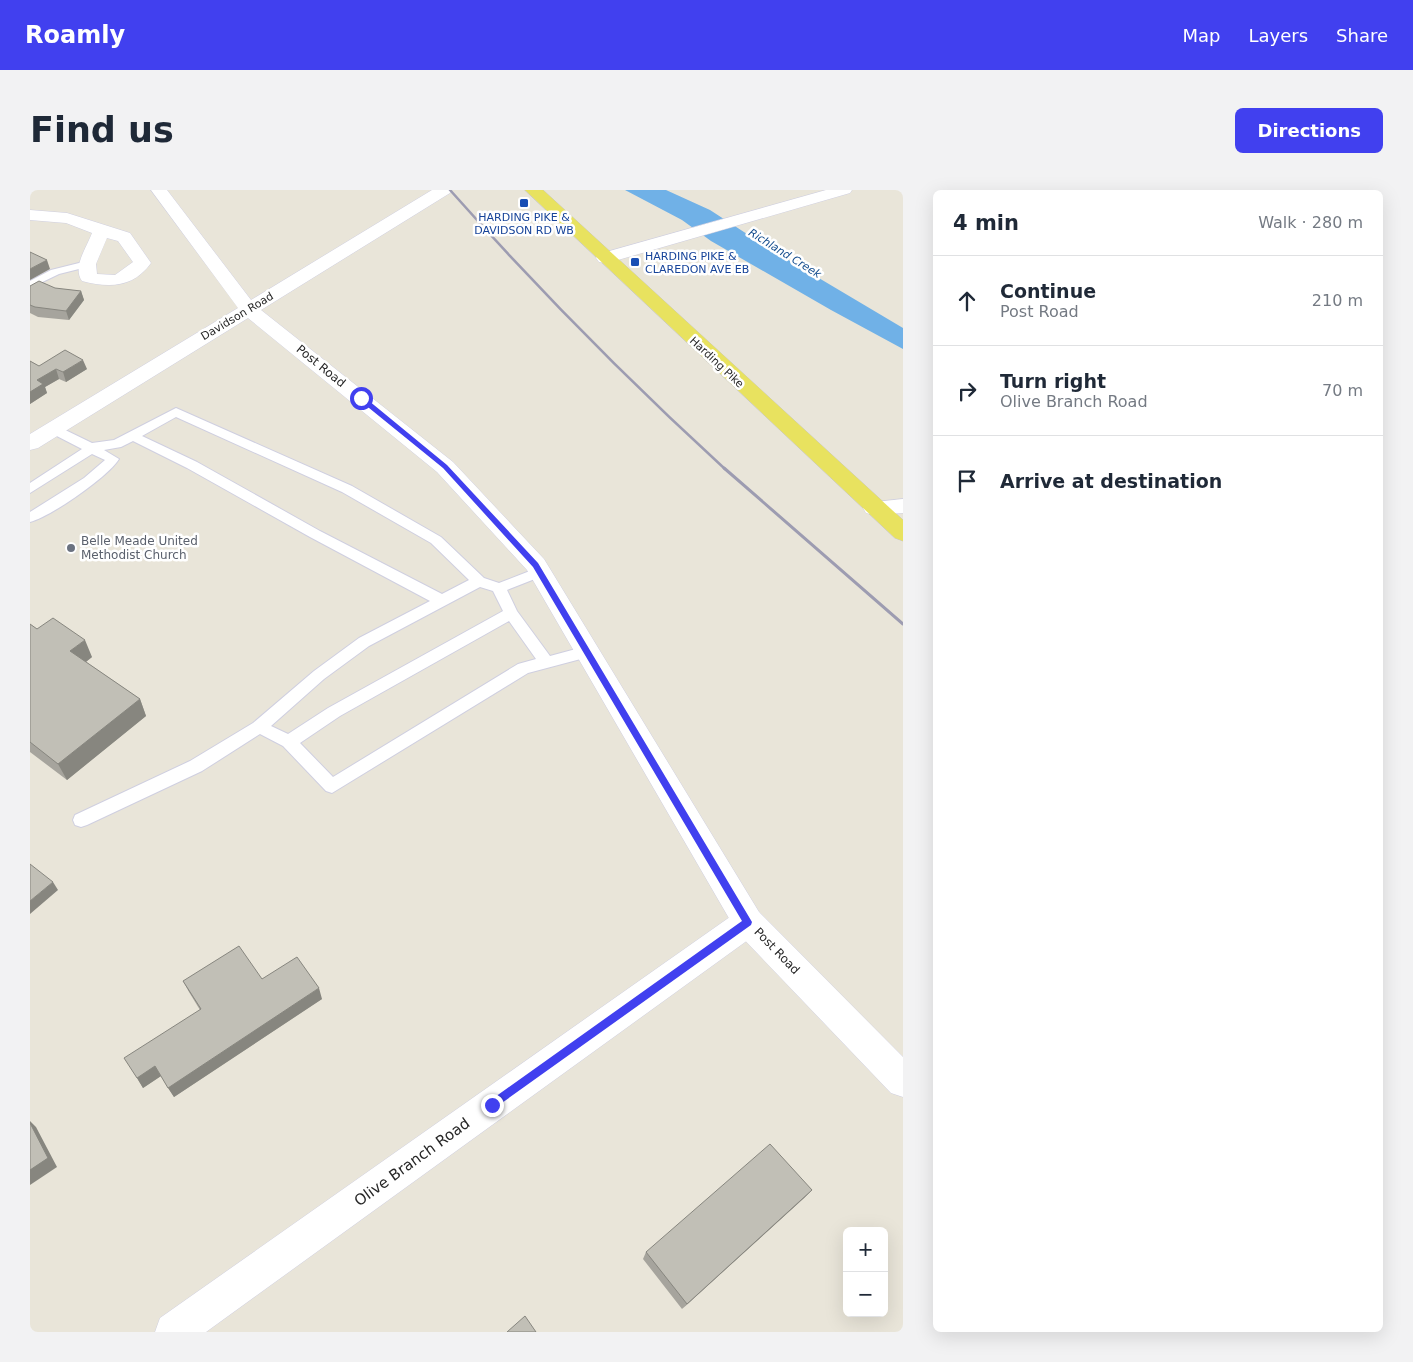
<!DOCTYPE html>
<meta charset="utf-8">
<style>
body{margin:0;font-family:"DejaVu Sans",sans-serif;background:#f2f2f3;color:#1f2937}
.controls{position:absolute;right:15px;bottom:15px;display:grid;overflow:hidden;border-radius:8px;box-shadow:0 5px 20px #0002}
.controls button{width:45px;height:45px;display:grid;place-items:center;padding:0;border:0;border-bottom:1px solid #e0e1e3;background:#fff;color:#1f2937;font:25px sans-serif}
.stop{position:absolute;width:15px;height:15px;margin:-11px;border:4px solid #4140ef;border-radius:50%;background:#fff}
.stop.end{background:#4140ef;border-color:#fff;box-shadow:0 1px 5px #0008}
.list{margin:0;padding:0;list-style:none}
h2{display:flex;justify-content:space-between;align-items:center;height:65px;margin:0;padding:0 20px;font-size:21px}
h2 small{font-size:16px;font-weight:400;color:#747a83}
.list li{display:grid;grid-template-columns:32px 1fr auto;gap:15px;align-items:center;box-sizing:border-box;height:90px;padding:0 20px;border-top:1px solid #e0e1e3}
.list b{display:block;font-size:19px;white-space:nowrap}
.list p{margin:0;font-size:16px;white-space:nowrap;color:#747a83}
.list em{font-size:16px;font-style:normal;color:#747a83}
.icon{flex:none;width:28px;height:28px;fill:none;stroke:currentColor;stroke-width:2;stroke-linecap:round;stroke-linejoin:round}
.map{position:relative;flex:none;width:873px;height:1142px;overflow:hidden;border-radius:8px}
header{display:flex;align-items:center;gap:30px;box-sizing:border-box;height:70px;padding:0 25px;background:#4140ef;color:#fff}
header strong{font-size:24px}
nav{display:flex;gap:28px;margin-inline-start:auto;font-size:18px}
.intro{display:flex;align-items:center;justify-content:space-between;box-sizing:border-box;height:120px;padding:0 30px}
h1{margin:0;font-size:35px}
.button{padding:12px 22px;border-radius:8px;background:#4140ef;color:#fff;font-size:18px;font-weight:700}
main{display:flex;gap:30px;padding:0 30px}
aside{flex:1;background:#fff;border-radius:8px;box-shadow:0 5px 20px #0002}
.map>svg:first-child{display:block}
</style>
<header>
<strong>Roamly</strong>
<nav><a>Map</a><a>Layers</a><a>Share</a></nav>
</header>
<div class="intro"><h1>Find us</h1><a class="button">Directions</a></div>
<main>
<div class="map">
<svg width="873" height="1142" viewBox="0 0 873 1142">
<rect width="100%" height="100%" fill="#e9e5d9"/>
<path fill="#70b1e7" d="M595 0H636L680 20 745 62 873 138V159L801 120 681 51 652 30Z"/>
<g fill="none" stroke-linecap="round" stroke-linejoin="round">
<defs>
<path id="service" d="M57 71 62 74 61 76 29 84 0 98V91L21 80Z
M146 218 322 296 411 347 454 388 469 393 505 379H515L517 382 515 385 477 400 487 421 520 466 557 456 562 458 565 462 562 466 498 483 302 603 296 601 253 556 230 544 172 581 57 635 51 637 45 635 43 630 45 625 160 571 223 533 284 481 329 448 400 411 280 347 157 278 103 251 91 257 74 260 89 269C78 287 20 327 0 332V322L54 288 75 270 62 264 0 303V293L52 259 19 242 17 239 19 236H27L62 253 84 250ZM146 227 312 302 401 353 439 390 412 404 290 341 167 272 112 246ZM450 397 463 401 473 421 298 518 258 544 241 536 294 489 339 456ZM479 431 506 469 488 474 303 587 270 553 310 526Z"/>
<path id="minor" d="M796 0H822L820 3 581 72 575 73 569 72 566 68 569 64Z
M0 20 37 23 100 43 121 73C103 98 79 98 52 91 42 77 57 57 62 43L36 33 0 30ZM77 48 88 51 103 72 85 85 67 84 66 74Z
M718 718 729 722 733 732 729 742 176 1142H125L130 1128 707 722Z"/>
<path id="tertiary" d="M121 0H137L221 110 402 0H422L420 3 231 120 423 272 514 369 729 722 873 867V907L861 903 707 742 497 380 407 282 218 128 8 258 0 260V244L208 118Z
M873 309V323L844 325 836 323 833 318 836 313Z"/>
<path id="primary" d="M495 0H513L873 330V351L865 348Z"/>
</defs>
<use href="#service" stroke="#cfcfe0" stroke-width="2"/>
<use href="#minor" stroke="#cfcfe0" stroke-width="1"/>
<use href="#tertiary" stroke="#cfcfe0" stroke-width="1"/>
<use href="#primary" stroke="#c7c7c7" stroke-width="1"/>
<use href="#service" fill="#fff" fill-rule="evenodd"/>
<use href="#minor" fill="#fff" fill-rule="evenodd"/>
<use href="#tertiary" fill="#fff" fill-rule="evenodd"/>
<use href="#primary" fill="#e8e25f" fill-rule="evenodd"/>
<path stroke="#9d9cb1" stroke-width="2.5" d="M420 0C507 98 599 191 695 279"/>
<path stroke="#9d9cb1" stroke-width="3" d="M694 278 873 434"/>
</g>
<path fill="#a6a49d" d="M0 96 51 101 54 110 39 130 8 127 0 123Z
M0 171 9 176 57 179 36 192 29 189 15 197 17 203 0 214Z
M0 434 7 439 62 467 56 472 110 509 116 526 37 590 0 562Z
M232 789 292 809 144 907 131 886 113 898 107 888 170 820 159 802 153 791Z
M782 1000 774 1008 652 1119 613 1069 616 1062Z"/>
<path fill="#87867f" d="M17 70 20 79 0 90V79Z
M51 101 54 110 39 130 36 121Z
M53 170 57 179 36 192 33 182Z
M26 179 29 189 15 197 17 203 0 214V202L7 190Z
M55 450 62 467 48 478 40 461Z
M110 509 116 526 37 590 28 574Z
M23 692 28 700 0 724V711Z
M289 798 292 809 144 907 138 898Z
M125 876 131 886 113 898 107 888Z
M0 931 6 937 27 977 0 995Z
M782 1000 774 1008 652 1119 657 1114Z"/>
<path fill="#c1bfb6" stroke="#87867f" d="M0 62 17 70 0 79Z
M9 91 25 98 51 101 36 121 5 117 0 115V96Z
M35 160 53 170 33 182 26 179 7 190 13 194 0 202V171L9 176Z
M23 428 55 450 40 461 110 509 28 574 0 552V434L7 439Z
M0 674 23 692 0 711Z
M209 756 232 789 267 767 289 798 138 898 125 876 107 888 94 868 171 819 153 791Z
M0 933 18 968 0 980Z
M740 954 782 1000 657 1114 616 1062Z
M495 1126 506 1142H477Z"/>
<path fill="#4140ef" d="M328 206H333L417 275 508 373 722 732 721 735 462 920 456 915 458 912 712 731 503 377 413 278 328 209Z"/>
<g fill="#1a4fb4" stroke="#fff" stroke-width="2">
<rect x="489" y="8" width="10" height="10" rx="2.5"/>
<rect x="600" y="67" width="10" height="10" rx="2.5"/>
</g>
<circle fill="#6b7280" stroke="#fff" stroke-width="2" cx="41" cy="358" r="5"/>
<g text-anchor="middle" stroke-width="5" stroke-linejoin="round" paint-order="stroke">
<g font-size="11" fill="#164399" stroke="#fff">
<text x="494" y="31">HARDING PIKE &amp;<tspan x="494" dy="13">DAVIDSON RD WB</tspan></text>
<text x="615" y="70" text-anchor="start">HARDING PIKE &amp;<tspan x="615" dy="13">CLAREDON AVE EB</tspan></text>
</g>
<g font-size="11" font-style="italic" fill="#144d8e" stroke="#fff">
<text transform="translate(755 63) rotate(32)" y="4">Richland Creek</text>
</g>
<g font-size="11" fill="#272727" stroke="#fff">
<text transform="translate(207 126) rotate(-31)" y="4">Davidson Road</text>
<text transform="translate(687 172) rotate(43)" y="4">Harding Pike</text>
</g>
<g font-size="12" fill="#272727" stroke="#fff">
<text transform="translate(291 176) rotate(39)" y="4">Post Road</text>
<text transform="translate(747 761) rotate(46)" y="4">Post Road</text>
</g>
<g font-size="12" fill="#5b616d" stroke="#fff" text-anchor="start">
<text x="51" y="355">Belle Meade United<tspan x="51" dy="14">Methodist Church</tspan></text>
</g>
<g font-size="15" fill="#272727" stroke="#fff">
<text transform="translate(382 972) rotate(-36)" y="5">Olive Branch Road</text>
</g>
</g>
</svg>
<div class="controls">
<button>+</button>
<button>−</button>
</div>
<div class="stop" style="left:331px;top:208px"></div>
<div class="stop end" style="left:462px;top:915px"></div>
</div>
<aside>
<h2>4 min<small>Walk · 280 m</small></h2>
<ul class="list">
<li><svg class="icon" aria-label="ahead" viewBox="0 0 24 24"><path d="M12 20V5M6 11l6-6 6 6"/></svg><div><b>Continue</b><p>Post Road</p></div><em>210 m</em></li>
<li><svg class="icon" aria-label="right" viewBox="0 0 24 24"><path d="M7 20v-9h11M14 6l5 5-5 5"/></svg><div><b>Turn right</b><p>Olive Branch Road</p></div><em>70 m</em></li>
<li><svg class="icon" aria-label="arrive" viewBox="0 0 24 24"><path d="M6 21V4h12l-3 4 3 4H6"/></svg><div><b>Arrive at destination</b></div></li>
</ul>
</aside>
</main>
